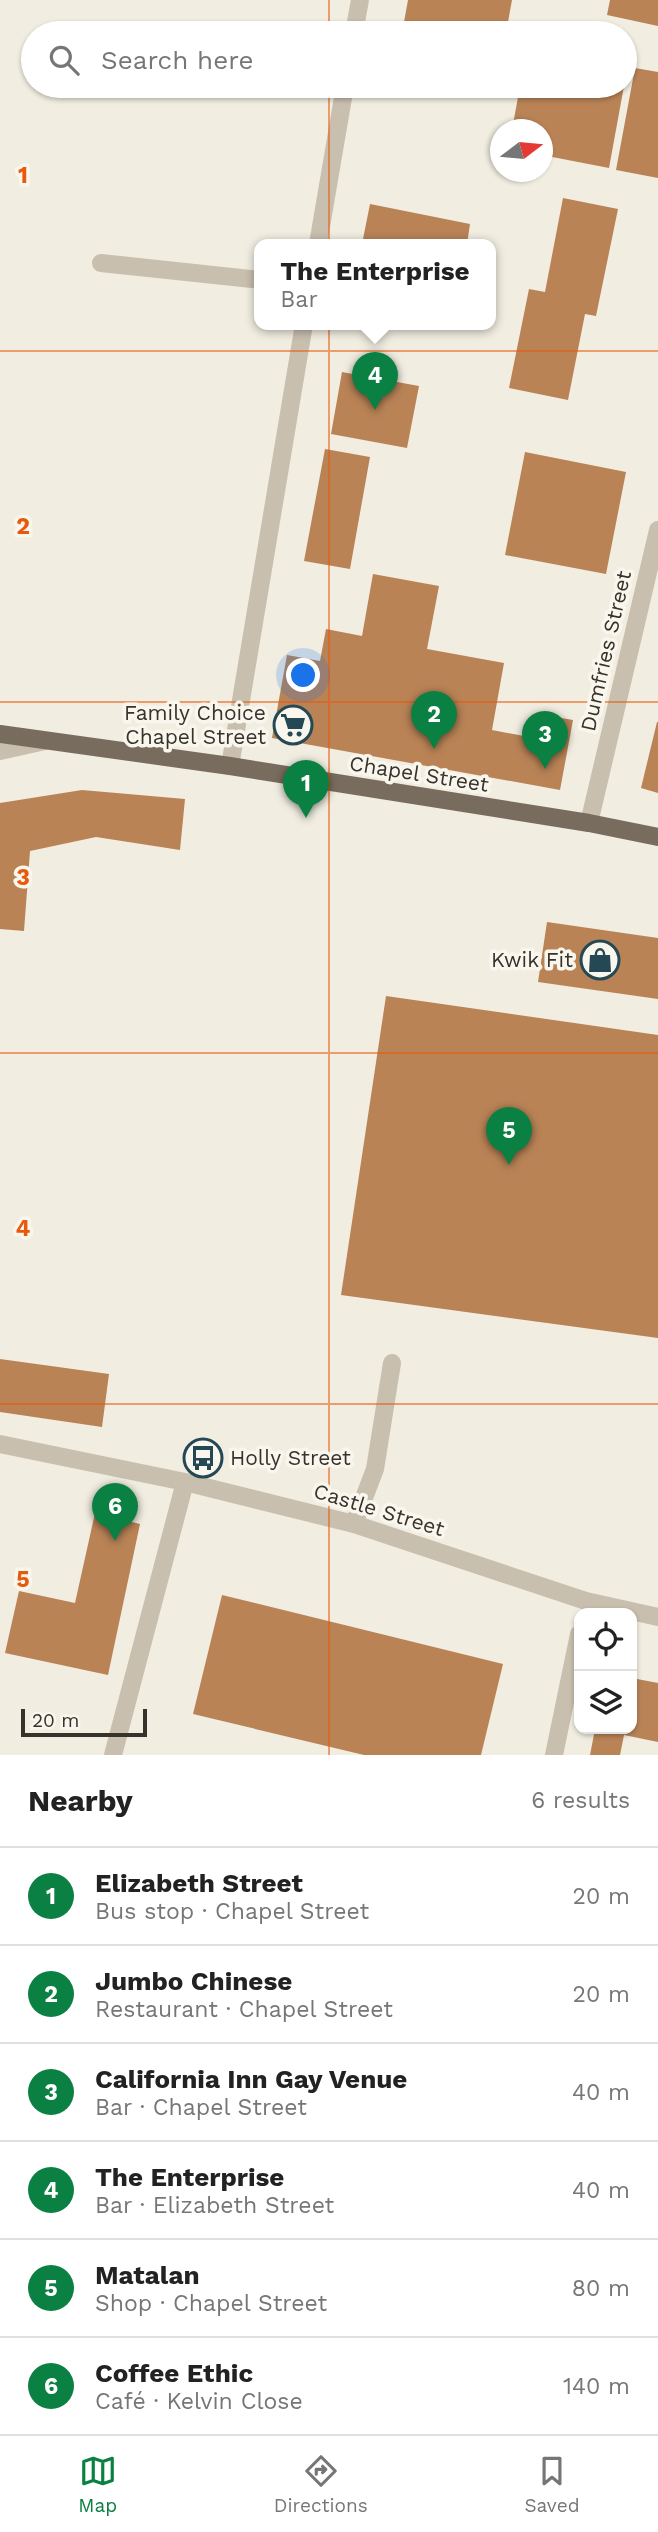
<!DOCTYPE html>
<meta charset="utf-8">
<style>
body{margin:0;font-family:"Work Sans",sans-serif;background:#f6f6f6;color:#222}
.controls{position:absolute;right:21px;bottom:21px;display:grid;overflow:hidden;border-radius:14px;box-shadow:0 2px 5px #0004}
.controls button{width:63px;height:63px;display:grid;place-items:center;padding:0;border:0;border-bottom:2px solid #e0e0e0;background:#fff;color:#222;font:35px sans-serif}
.compass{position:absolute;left:490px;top:119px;width:63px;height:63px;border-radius:50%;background:#fff;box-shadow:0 2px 5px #0004;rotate:74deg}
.scale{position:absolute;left:21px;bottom:18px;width:126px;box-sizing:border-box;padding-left:7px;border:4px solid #37322b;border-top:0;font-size:19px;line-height:24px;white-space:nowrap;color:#37322b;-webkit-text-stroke:5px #f9f6ed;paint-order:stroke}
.you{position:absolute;left:304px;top:676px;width:24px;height:24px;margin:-18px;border:5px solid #fff;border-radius:50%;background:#1a73e8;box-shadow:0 0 0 10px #1a73e833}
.badge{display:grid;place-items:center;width:46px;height:46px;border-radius:50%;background:#0b8043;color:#fff;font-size:23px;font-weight:700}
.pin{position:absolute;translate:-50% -58px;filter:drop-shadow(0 2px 4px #0008)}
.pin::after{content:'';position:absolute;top:37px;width:24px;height:21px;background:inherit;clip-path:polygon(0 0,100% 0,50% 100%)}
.popup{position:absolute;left:254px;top:239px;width:242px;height:91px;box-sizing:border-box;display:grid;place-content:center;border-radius:14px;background:#fff;filter:drop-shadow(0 2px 5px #0005);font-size:23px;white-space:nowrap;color:#767676}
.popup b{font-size:26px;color:#222}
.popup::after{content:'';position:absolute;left:50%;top:100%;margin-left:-14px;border:14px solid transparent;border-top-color:#fff}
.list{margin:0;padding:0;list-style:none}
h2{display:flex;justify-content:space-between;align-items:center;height:91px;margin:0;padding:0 28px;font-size:30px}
h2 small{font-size:23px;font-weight:400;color:#767676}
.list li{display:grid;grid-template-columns:46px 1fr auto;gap:21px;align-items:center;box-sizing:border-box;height:98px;padding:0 28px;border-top:2px solid #e0e0e0}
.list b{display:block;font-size:26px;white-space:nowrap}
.list p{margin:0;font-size:23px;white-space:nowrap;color:#767676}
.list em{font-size:23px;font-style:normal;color:#767676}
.icon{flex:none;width:38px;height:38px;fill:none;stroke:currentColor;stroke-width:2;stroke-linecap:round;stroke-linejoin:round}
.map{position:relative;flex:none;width:658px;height:1755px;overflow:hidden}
.search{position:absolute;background:#fff;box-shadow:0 2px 5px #0004;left:21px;right:21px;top:21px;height:77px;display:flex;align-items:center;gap:18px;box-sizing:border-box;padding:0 24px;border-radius:38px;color:#767676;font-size:26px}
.sheet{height:679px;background:#fff}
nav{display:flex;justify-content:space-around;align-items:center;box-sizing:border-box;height:98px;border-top:2px solid #e0e0e0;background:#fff;font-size:19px;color:#767676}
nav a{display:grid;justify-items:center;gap:4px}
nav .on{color:#0b8043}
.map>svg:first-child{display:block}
</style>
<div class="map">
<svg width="658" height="1755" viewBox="0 0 658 1755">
<rect width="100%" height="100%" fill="#f1ede1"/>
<path fill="#b98356" d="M408 0H512L506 33H402Z
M610 0H658V26L607 15Z
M635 68 658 72V178L616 170Z
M520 86H624L609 168 542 155V130H512Z
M563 198 618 209 596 316 585 314 568 400 509 388 529 289 545 292Z
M370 204 470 224 467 244H362Z
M342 372 419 386 407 448 331 434Z
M325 449 370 457 350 569 304 561Z
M525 452 626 472 606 574 505 555Z
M373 574 439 586 427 649 504 663 492 730 540 739 544 715 573 720 560 790 272 738 287 655 320 661 326 629 362 636Z
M657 722H658V793L641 788Z
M82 790 185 799 180 850 96 837 30 851 24 931 0 929V803Z
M547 922 658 938V999L538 982Z
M386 996 658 1035V1338L341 1295Z
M0 1359 109 1374 102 1427 0 1412Z
M95 1513 140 1524 108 1675 5 1653 19 1591 75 1603Z
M222 1595 503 1664 481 1755H364L193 1714Z
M632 1678 658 1683V1742L624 1735 620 1755H590L595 1729H632Z"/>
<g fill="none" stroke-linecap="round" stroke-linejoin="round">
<path stroke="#c8bfae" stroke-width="18" d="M354 33 360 0
M318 244 345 86
M101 263 260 280
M0 751 45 741
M230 766 304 324
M589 823 658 530
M0 1444 185 1482 354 1524 586 1601 658 1617
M354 1524 375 1469 392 1363
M113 1755 185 1482
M554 1755 579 1634"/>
<path stroke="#786c5e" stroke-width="18" d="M0 734 230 766 589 823 658 837"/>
</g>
<path fill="none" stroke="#e8590c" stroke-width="2" stroke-opacity="0.55" d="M329 0V33M329 86V1755M0 351H658M0 702H658M0 1053H658M0 1404H658"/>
<defs>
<symbol id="supermarket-ring" viewBox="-11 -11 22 22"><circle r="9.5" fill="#f9f6ed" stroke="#254855" stroke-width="1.5"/><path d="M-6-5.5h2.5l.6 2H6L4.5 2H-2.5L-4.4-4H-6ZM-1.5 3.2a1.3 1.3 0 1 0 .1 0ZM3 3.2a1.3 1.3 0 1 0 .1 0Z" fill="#254855"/></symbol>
<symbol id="shop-ring" viewBox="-11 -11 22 22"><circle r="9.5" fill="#f9f6ed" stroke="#254855" stroke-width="1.5"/><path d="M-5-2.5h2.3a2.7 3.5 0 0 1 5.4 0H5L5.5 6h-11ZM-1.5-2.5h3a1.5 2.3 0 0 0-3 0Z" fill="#254855"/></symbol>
<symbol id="bus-ring" viewBox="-11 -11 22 22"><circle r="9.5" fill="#f9f6ed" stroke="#254855" stroke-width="1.5"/><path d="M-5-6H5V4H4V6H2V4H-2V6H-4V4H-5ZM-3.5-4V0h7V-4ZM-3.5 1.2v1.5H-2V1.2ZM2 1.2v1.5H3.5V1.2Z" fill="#254855"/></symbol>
</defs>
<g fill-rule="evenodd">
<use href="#supermarket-ring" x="271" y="703" width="44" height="44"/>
<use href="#shop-ring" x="578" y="938" width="44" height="44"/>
<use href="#bus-ring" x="181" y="1436" width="44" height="44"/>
</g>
<g text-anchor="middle" stroke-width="7" stroke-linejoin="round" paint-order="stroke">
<g font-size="21" fill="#37322b" stroke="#f9f6ed">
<text transform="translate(606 651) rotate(-77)" y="7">Dumfries Street</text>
<text transform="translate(419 774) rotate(9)" y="7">Chapel Street</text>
<text transform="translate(379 1510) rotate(17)" y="7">Castle Street</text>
</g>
<g font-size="21" fill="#37322b" stroke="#f9f6ed" text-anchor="end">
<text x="266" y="720">Family Choice<tspan x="266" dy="24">Chapel Street</tspan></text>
<text x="573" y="967">Kwik Fit</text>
<text x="230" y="1465" text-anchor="start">Holly Street</text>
</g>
</g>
<g font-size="23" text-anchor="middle" font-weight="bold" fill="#e8590c" stroke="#f9f6ed" stroke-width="7" stroke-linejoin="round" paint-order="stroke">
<text x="23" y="183">1</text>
<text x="23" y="534">2</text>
<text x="23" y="885">3</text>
<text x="23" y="1236">4</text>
<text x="23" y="1587">5</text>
</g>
</svg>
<div class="controls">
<button><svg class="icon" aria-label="locate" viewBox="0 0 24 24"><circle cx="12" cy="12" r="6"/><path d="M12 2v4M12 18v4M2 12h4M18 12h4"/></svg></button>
<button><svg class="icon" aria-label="layers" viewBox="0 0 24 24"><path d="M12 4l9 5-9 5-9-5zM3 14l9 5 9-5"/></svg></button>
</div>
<svg class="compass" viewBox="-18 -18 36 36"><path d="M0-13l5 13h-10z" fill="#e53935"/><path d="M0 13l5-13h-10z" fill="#767676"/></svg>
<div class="scale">20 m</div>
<div class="you"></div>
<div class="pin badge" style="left:306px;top:818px">1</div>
<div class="pin badge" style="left:434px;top:749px">2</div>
<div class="pin badge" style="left:545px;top:769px">3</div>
<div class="pin badge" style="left:375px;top:410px">4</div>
<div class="popup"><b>The Enterprise</b>Bar</div>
<div class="pin badge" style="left:509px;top:1165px">5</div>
<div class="pin badge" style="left:115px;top:1541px">6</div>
<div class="search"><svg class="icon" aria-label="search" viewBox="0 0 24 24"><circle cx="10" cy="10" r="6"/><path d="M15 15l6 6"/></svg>Search here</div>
</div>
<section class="sheet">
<h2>Nearby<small>6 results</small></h2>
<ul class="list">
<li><span class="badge">1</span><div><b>Elizabeth Street</b><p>Bus stop · Chapel Street</p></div><em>20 m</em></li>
<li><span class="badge">2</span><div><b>Jumbo Chinese</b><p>Restaurant · Chapel Street</p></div><em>20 m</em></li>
<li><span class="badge">3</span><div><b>California Inn Gay Venue</b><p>Bar · Chapel Street</p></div><em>40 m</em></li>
<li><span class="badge">4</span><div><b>The Enterprise</b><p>Bar · Elizabeth Street</p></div><em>40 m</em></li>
<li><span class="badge">5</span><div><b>Matalan</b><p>Shop · Chapel Street</p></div><em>80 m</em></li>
<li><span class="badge">6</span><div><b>Coffee Ethic</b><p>Café · Kelvin Close</p></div><em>140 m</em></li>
</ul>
</section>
<nav>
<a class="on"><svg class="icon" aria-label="map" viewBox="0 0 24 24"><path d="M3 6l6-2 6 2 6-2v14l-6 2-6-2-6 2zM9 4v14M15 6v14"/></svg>Map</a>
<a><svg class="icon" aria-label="directions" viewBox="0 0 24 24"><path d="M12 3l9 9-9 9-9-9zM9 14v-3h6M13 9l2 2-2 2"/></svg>Directions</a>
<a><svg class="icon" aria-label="saved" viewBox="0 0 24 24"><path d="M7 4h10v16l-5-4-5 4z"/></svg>Saved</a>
</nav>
